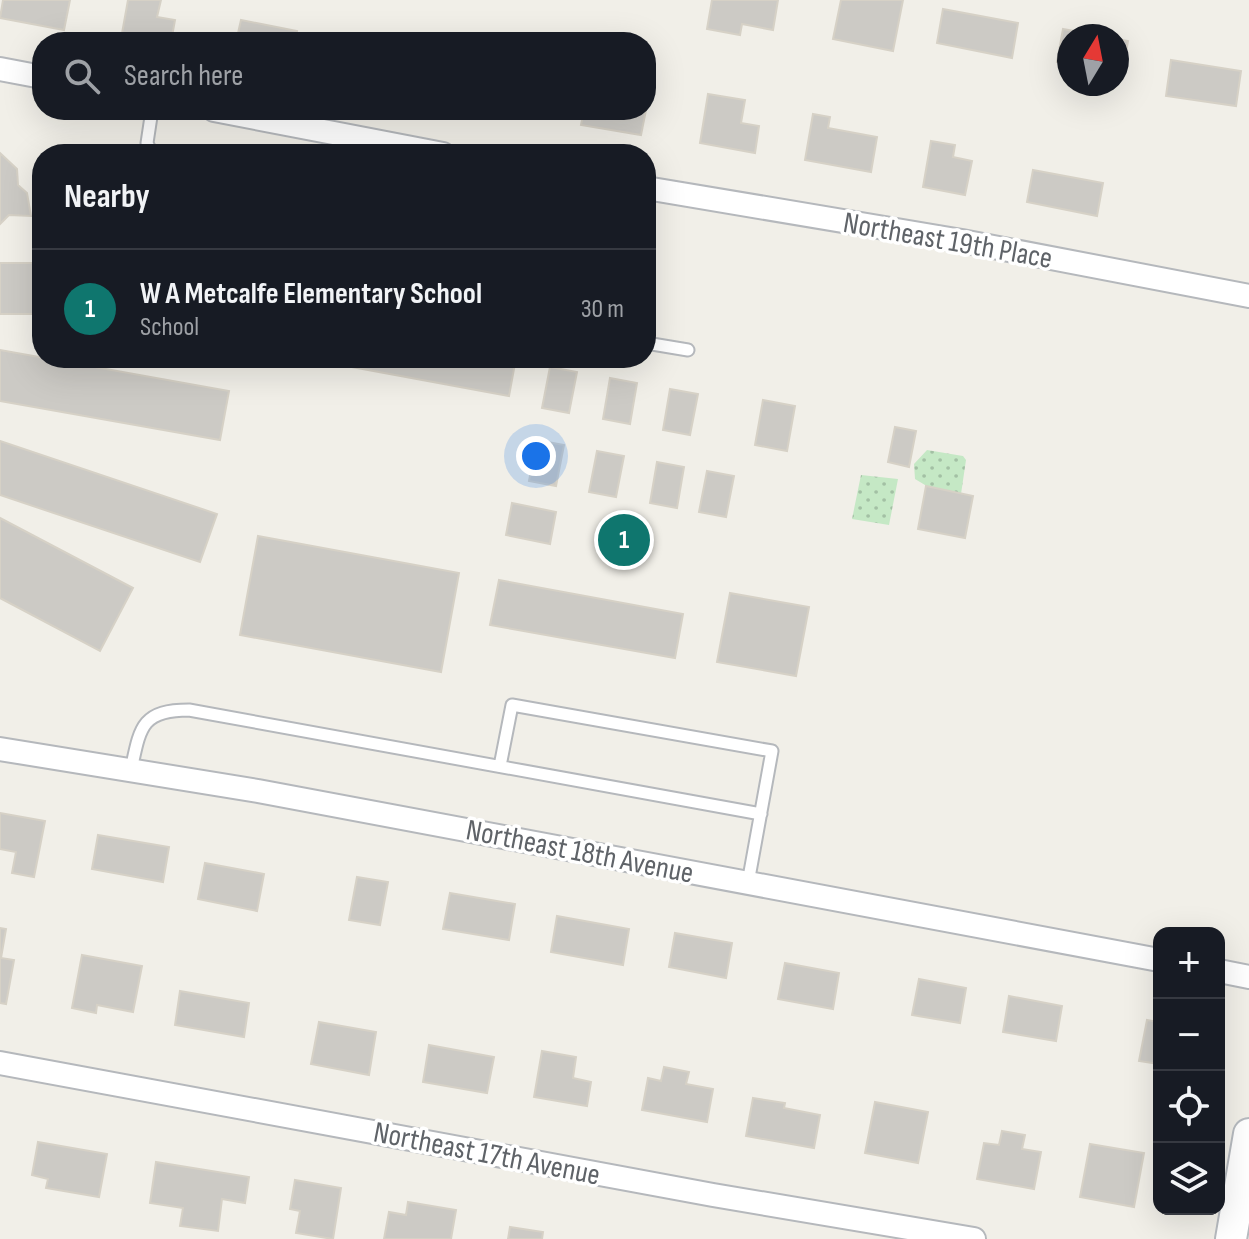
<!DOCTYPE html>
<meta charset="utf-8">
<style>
body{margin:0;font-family:"Sofia Sans Condensed",sans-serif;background:#242831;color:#f1f3f6}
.controls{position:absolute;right:24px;bottom:24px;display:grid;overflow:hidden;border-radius:16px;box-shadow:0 8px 32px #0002}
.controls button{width:72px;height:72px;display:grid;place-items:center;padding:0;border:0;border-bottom:2px solid #363941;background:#171b24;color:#f1f3f6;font:40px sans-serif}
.compass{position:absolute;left:1057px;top:24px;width:72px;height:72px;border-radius:50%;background:#171b24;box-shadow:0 8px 32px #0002;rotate:10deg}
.you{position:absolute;left:536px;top:456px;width:28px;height:28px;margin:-20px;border:6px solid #fff;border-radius:50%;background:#1a73e8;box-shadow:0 0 0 12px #1a73e833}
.badge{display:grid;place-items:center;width:52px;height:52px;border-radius:50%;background:#0f766e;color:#fff;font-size:26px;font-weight:700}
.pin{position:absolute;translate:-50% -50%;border:4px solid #fff;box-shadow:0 2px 8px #0006}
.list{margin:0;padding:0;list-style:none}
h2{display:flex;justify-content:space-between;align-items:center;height:104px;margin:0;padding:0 32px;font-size:34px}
h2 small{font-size:26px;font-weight:400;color:#9ea1a6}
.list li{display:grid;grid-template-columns:52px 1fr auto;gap:24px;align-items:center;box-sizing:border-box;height:120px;padding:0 32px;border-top:2px solid #363941}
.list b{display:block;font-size:30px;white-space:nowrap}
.list p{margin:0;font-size:26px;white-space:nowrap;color:#9ea1a6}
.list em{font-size:26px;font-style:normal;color:#9ea1a6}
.icon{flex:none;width:44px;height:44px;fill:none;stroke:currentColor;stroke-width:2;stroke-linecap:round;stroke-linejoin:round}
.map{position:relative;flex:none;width:1249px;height:1239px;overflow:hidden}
.search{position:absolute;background:#171b24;box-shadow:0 8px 32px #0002;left:32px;top:32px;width:624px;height:88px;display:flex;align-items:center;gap:20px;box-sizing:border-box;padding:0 28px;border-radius:32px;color:#9ea1a6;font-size:30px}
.panel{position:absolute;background:#171b24;box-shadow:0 8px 32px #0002;left:32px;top:144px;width:624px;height:224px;border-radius:32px}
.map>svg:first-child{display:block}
</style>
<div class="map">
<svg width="1249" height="1239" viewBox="0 0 1249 1239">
<defs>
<pattern id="park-dots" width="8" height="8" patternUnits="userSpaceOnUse" patternTransform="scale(2)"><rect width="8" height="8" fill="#c5e8c5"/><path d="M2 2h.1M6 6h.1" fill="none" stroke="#a3c0a4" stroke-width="1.8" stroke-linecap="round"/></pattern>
</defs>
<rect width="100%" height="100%" fill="#f1efe8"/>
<path fill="url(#park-dots)" d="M927 450 963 456 966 460 961 494 930 488 915 479 914 464Z
M861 475 898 479 889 525 852 519Z"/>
<path fill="#cccac5" stroke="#d6d1c6" stroke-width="2" d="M3 0H70L64 30 0 18Z
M128 0H161L157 17 175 20 171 42H138L121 39Z
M712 0H778L773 30 742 24 740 35 707 29Z
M841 0H903L893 51 833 39Z
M943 9 1018 23 1012 58 937 43Z
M241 20 297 31 295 42H236Z
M1063 29 1102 36H1069V64L1057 62Z
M1117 39 1128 41 1121 80 1117 79Z
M1171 60 1241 71 1236 106 1166 96Z
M708 94 745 100 741 123 759 126 755 153 700 143Z
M584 110H646L641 135 581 125Z
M813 114 830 117 828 128 877 137 871 172 805 160Z
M931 141 955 145 953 157 972 161 965 195 923 187Z
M0 153 17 169 18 185 27 193 31 216 9 215 0 224Z
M1033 170 1103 183 1097 216 1027 202Z
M0 263H42V314H0Z
M0 350 229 391 220 440 0 401Z
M303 358H516L509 396Z
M550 367 577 372 569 413 542 408Z
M610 378 637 383 630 424 603 419Z
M670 389 698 394 690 435 663 430Z
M763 400 795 406 787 451 755 445Z
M895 427 916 431 909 467 888 462Z
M537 440 564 445 556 486 529 481Z
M0 441 217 514 200 562 0 495Z
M597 451 624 456 616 497 589 492Z
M657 462 684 467 677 508 650 503Z
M707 471 734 476 726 517 699 512Z
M926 486 973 496 965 538 918 529Z
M512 503 556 512 550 544 506 535Z
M0 518 133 588 100 651 0 598Z
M258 536 459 573 441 672 240 635Z
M499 580 683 614 675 658 490 625Z
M730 593 809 607 796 676 717 662Z
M0 813 45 821 34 877 12 873 16 852 0 849Z
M98 835 169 847 163 882 92 869Z
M205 863 264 874 257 911 198 899Z
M357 877 388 882 380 925 349 920Z
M450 893 515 904 509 940 443 929Z
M557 916 629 929 623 965 551 952Z
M0 928 6 929 1 958 14 960 6 1004 0 1003Z
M675 933 732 943 726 978 669 967Z
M82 955 142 966 133 1012 97 1005 96 1013 72 1008Z
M785 963 839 973 833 1009 778 999Z
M919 979 966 988 960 1023 912 1015Z
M180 991 249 1003 244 1037 175 1025Z
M1009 996 1062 1006 1056 1041 1003 1032Z
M1147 1020 1159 1022V1064L1139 1061Z
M319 1022 376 1032 369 1075 311 1064Z
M429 1045 494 1057 487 1093 423 1082Z
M542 1051 576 1057 573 1078 591 1082 587 1106 534 1097Z
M664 1067 689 1072 686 1084 713 1089 707 1122 642 1110 648 1078 661 1081Z
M753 1098 785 1103 784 1108 820 1115 814 1148 746 1136Z
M875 1102 928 1112 918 1163 865 1153Z
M1002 1131 1025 1135 1022 1149 1041 1152 1034 1189 977 1179 984 1143 999 1145Z
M38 1142 107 1154 99 1197 46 1188 48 1179 32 1175Z
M1090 1144 1144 1153 1134 1207 1080 1197Z
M156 1162 249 1177 245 1203 222 1199 218 1231 180 1226 183 1208 150 1203Z
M295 1180 341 1188 333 1239 296 1233 300 1211 290 1209Z
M408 1202 456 1210 451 1239H384L389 1212 406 1215Z
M510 1227 543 1232 542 1239H508Z"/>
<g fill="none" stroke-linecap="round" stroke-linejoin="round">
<defs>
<path id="lane" d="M152 154 147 143 152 110
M646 343 688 350
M500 766 512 705 772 751 748 883
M131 770C140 728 141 710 189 710L761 814"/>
<path id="street" d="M0 69 42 77
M214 110 443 154
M646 188 962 241 1249 296
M0 749 258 791 1159 960
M1219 971 1249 977
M0 1063 713 1195 974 1239"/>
<path id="secondary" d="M1231 1239 1249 1134"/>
</defs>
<use href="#lane" stroke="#b5b8bc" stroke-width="15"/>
<use href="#street" stroke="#b5b8bc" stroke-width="26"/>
<use href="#secondary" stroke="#b6babf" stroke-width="34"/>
<use href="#lane" stroke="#fff" stroke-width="11"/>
<use href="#street" stroke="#fff" stroke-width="22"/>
<use href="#secondary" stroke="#fff" stroke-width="30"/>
</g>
<g text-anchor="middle" stroke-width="7" stroke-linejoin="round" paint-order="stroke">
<g font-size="30" fill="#5f6368" stroke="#fff">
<text transform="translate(948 240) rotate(10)" y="10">Northeast 19th Place</text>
<text transform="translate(580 851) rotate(11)" y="10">Northeast 18th Avenue</text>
<text transform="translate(487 1153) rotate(11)" y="10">Northeast 17th Avenue</text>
</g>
</g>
</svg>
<div class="controls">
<button>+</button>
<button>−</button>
<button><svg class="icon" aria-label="locate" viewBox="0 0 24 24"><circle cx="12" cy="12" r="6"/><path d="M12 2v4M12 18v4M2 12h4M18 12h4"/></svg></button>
<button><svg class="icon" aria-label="layers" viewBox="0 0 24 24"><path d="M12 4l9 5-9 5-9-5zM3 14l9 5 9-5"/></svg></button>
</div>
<svg class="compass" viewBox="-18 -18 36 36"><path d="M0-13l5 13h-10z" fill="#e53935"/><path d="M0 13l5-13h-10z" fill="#9ea1a6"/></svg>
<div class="you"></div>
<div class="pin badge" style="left:624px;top:540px">1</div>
<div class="search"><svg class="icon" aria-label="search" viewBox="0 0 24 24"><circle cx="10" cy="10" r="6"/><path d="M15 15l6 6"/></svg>Search here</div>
<section class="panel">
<h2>Nearby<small></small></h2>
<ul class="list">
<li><span class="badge">1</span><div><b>W A Metcalfe Elementary School</b><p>School</p></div><em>30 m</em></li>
</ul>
</section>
</div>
